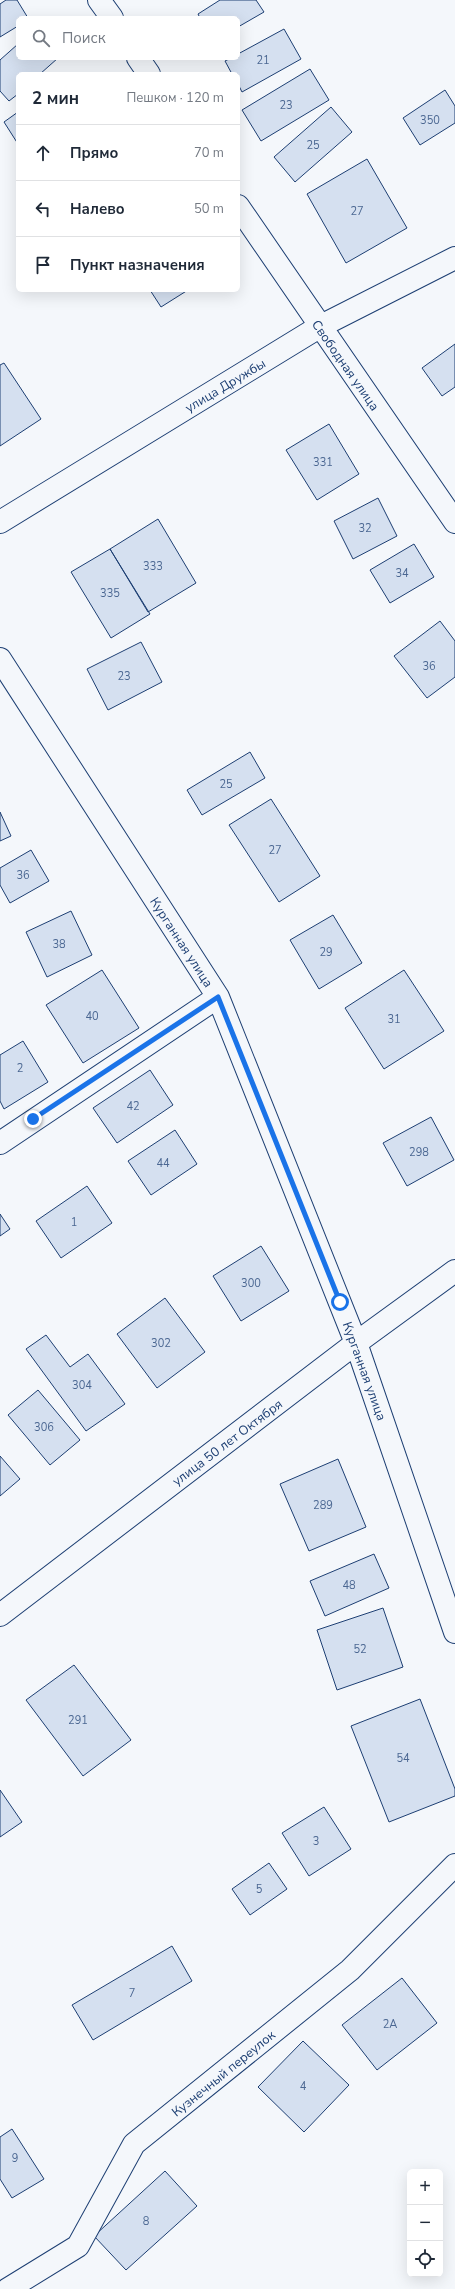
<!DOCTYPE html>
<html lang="ru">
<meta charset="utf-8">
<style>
body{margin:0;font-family:"Nunito Sans",sans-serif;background:#f2f2f3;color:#1f2937}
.controls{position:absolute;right:12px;bottom:12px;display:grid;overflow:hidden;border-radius:6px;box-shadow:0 4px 16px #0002}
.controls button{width:36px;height:36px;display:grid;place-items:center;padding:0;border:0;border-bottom:1px solid #e0e1e3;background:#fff;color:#1f2937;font:20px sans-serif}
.stop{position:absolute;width:12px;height:12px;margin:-9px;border:3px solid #1a73e8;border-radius:50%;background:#fff}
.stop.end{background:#1a73e8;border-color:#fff;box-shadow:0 1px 4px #0008}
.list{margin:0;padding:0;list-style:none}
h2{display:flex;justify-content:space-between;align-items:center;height:52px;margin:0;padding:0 16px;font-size:17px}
h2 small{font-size:13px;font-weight:400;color:#747a83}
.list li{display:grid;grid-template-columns:26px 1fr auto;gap:12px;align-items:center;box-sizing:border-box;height:56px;padding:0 16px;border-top:1px solid #e0e1e3}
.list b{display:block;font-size:15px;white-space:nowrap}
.list em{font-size:13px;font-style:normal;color:#747a83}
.icon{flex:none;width:22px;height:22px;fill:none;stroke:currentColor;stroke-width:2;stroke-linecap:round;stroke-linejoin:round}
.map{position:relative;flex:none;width:455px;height:2289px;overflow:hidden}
.search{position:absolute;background:#fff;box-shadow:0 4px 16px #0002;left:16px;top:16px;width:224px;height:44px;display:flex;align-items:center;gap:10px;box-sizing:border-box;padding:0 14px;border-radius:6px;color:#747a83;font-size:15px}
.panel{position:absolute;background:#fff;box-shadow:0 4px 16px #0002;left:16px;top:72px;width:224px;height:220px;border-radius:6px}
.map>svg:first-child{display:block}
</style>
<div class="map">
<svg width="455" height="2289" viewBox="0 0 455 2289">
<rect width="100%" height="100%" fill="#f4f7fb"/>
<path fill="#d5e0f0" stroke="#1d3f73" d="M6 0H17L28 18H18V26L0 37V4Z
M220 0H256L264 12 238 27V18H200L198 14Z
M284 29 301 59 242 92 238 84V74H232L225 61 231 58H238V54Z
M18 44V58H58L40 74H18V94L9 101 0 91V60Z
M310 69 329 100 261 141 242 110Z
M445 90 455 106V123L420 145 403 118Z
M331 107 352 132 295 182 274 157Z
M18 112V144L4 122Z
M367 159 407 228 346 263 307 194Z
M150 290H188L161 307Z
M455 344V387L442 396 422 368Z
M4 363 41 419 0 446V365Z
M329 424 359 474 317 500 286 450Z
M378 498 397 536 353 559 334 521Z
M158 519 196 583 148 612 110 549Z
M414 544 434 577 390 603 370 570Z
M110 549 150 614 111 638 71 572Z
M440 621 455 641V677L427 698 394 656Z
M141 642 162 682 108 710 87 669Z
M250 752 265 778 202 815 187 790Z
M271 799 320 876 279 902 229 825Z
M0 812 11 836 0 841Z
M31 850 49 881 10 903 0 885V868Z
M71 911 92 955 47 977 26 932Z
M333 915 362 963 319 989 290 940Z
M102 970 139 1028 83 1063 46 1005Z
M404 970 444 1031 384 1069 345 1008Z
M23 1041 48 1082 4 1109 0 1101V1055Z
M150 1070 173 1105 117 1143 93 1108Z
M431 1117 454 1160 407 1186 383 1143Z
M175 1130 197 1164 151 1195 128 1161Z
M87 1186 112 1223 61 1258 36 1221Z
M0 1214 10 1229 0 1236Z
M261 1246 289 1291 241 1321 213 1276Z
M165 1298 205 1352 157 1388 117 1334Z
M46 1335 70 1367 88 1354 125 1404 86 1431 26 1349Z
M38 1390 80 1440 50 1465 8 1415Z
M0 1456 20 1479 0 1496Z
M338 1459 366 1527 309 1551 280 1484Z
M374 1554 389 1588 325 1616 310 1581Z
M383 1608 403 1667 337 1690 317 1630Z
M74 1665 131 1740 83 1776 26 1700Z
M420 1699 455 1789V1796L389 1822 351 1726Z
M0 1790 22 1822 0 1837Z
M324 1807 351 1849 309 1876 282 1833Z
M269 1863 287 1889 250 1915 232 1889Z
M172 1946 192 1981 93 2040 72 2005Z
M402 1978 437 2023 377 2070 342 2025Z
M303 2041 349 2085 304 2132 258 2087Z
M12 2129 44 2179 12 2198 0 2179V2137Z
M165 2171 197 2206 126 2270 94 2236Z"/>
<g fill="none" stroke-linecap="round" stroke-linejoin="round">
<defs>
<path id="minor" d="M99 0 112 18
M138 58 149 74
M238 206 455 522
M0 522 319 327 455 258
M0 659 218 997 356 1343 455 1632
M0 1143 218 997
M0 1615 356 1343 455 1271
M8 2289 78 2246 134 2144 350 1970 455 1865"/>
</defs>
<use href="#minor" stroke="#1d3f73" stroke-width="24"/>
<use href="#minor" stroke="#f4f7fb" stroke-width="22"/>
</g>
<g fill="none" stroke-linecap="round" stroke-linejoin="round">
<path stroke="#1a73e8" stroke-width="5" d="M33 1119 218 997 340 1302"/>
</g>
<g text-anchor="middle" stroke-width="3" stroke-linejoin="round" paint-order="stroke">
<g font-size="11" fill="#4b6792">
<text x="263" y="64">21</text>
<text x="286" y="109">23</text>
<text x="430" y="124">350</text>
<text x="313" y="149">25</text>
<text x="357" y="215">27</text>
<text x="323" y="466">331</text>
<text x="365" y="532">32</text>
<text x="153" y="570">333</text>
<text x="402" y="577">34</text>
<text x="110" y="597">335</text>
<text x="429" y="670">36</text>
<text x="124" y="680">23</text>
<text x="226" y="788">25</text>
<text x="275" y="854">27</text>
<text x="23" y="879">36</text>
<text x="59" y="948">38</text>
<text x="326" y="956">29</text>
<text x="92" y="1020">40</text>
<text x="394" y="1023">31</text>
<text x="20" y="1072">2</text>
<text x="133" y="1110">42</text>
<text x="419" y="1156">298</text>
<text x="163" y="1167">44</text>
<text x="74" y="1226">1</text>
<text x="251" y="1287">300</text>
<text x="161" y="1347">302</text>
<text x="82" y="1389">304</text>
<text x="44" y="1431">306</text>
<text x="323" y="1509">289</text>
<text x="349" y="1589">48</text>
<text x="360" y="1653">52</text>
<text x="78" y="1724">291</text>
<text x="403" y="1762">54</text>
<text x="316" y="1845">3</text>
<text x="259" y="1893">5</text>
<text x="132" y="1997">7</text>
<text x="390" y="2028">2А</text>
<text x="303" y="2090">4</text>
<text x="15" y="2162">9</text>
<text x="146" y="2225">8</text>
</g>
<g font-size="13" fill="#1d3f73" stroke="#f4f7fb">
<text transform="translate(346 365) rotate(55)" y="5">Свободная улица</text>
<text transform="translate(225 385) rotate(-31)" y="5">улица Дружбы</text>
<text transform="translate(182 942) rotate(57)" y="5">Курганная улица</text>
<text transform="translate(365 1371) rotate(70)" y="5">Курганная улица</text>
<text transform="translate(227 1442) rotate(-37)" y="5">улица 50 лет Октября</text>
<text transform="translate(223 2073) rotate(-39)" y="5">Кузнечный переулок</text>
</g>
</g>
</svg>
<div class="controls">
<button>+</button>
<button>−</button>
<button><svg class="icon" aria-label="locate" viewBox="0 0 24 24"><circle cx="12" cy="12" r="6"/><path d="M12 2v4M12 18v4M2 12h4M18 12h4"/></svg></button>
</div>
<div class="stop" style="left:340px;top:1302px"></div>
<div class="stop end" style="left:33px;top:1119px"></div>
<div class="search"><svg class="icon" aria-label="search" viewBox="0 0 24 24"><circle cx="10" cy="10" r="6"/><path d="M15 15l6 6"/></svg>Поиск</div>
<section class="panel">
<h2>2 мин<small>Пешком · 120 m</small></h2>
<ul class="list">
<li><svg class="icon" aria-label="ahead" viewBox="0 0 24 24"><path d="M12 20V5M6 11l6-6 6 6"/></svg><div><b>Прямо</b></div><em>70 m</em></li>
<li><svg class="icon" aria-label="left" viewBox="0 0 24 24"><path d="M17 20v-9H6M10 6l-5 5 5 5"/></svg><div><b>Налево</b></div><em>50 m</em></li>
<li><svg class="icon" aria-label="arrive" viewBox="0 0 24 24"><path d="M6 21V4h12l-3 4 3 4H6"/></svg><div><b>Пункт назначения</b></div></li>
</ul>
</section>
</div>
